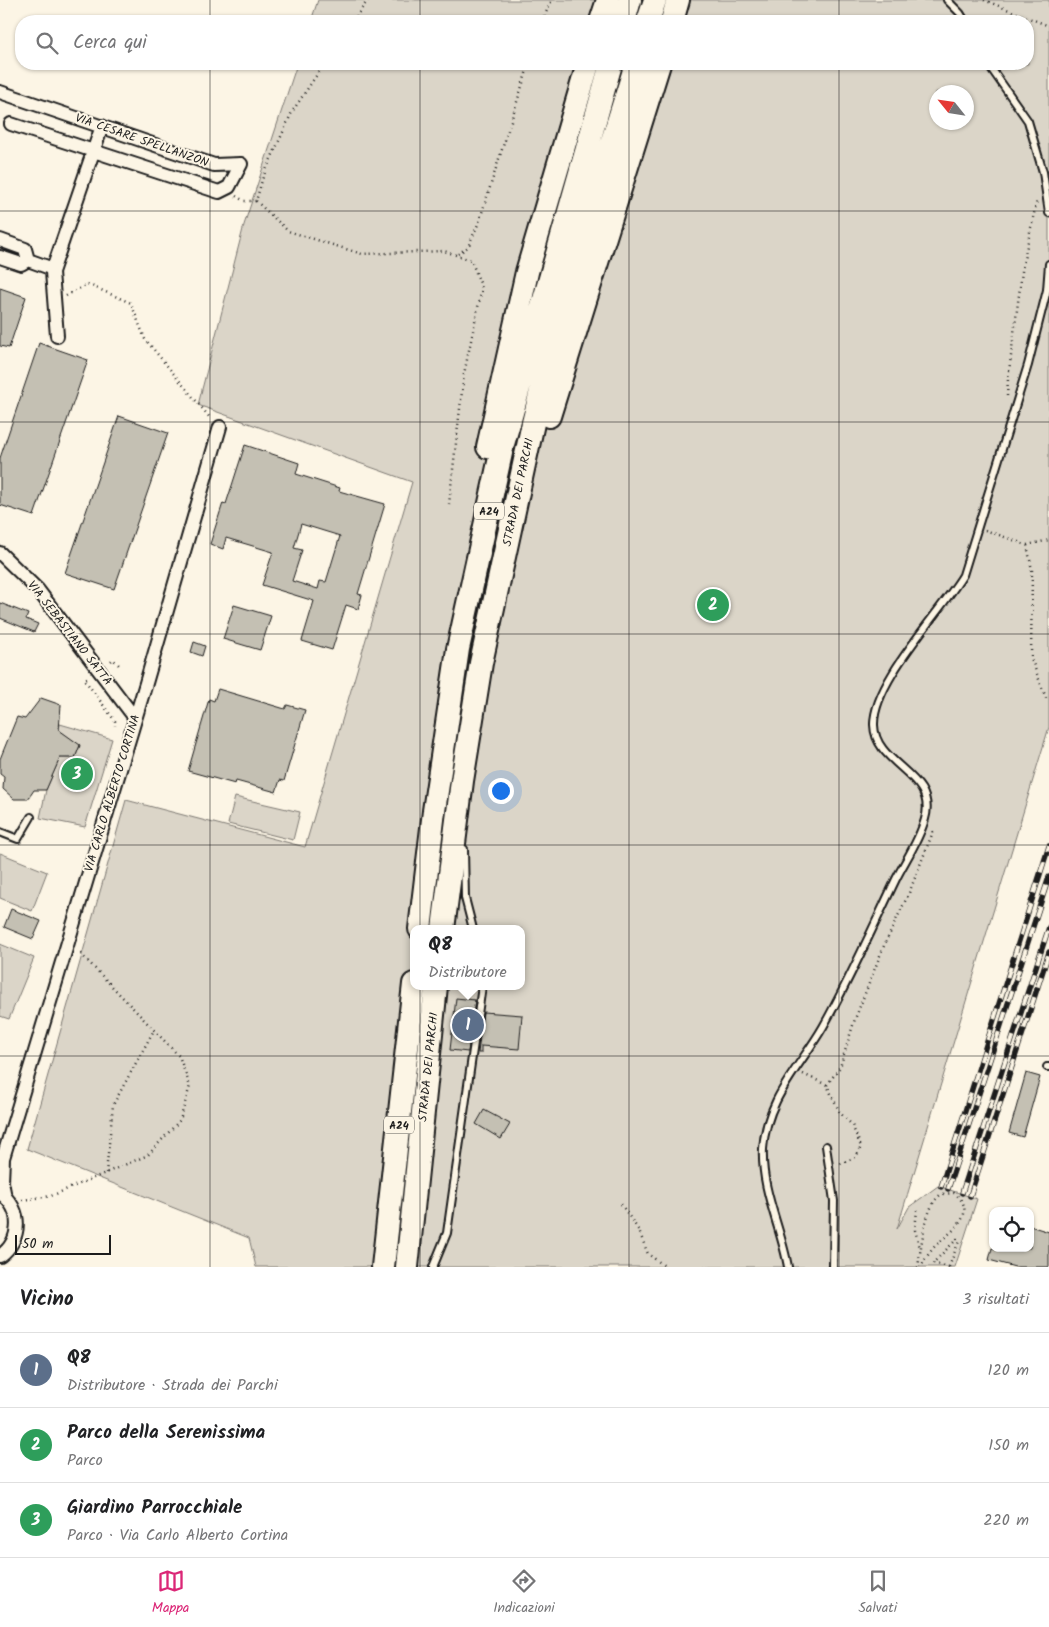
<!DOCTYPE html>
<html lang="it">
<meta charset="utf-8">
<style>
body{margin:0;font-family:Kalam,sans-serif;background:#f6f6f6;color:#202124}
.controls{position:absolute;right:15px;bottom:15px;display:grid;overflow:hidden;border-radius:10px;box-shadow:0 1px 4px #0004}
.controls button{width:45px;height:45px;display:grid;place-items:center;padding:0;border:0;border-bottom:1px solid #e0e0e0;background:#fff;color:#202124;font:25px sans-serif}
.compass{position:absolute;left:929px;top:85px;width:45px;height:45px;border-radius:50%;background:#fff;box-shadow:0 1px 4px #0004;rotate:300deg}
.scale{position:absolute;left:15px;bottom:12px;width:96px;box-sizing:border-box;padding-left:5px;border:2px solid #1c1c1c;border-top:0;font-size:14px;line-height:18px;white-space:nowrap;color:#1c1c1c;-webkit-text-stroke:4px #fcf5e5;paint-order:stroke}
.you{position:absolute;left:500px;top:790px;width:18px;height:18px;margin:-12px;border:4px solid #fff;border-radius:50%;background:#1a73e8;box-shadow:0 0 0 8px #1a73e833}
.badge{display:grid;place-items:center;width:32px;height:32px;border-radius:50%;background:#db2777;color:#fff;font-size:16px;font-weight:700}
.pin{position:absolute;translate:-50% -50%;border:2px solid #fff;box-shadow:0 1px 5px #0006}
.popup{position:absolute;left:410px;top:925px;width:115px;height:65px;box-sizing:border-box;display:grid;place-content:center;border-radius:10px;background:#fff;filter:drop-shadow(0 1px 4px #0005);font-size:16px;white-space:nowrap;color:#757577}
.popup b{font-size:19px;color:#202124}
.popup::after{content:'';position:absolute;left:50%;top:100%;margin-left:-10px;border:10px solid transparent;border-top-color:#fff}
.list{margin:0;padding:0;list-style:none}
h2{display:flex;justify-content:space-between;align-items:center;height:65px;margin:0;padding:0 20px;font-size:21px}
h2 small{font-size:16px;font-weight:400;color:#757577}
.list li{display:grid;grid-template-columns:32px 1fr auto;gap:15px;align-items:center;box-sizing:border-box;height:75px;padding:0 20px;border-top:1px solid #e0e0e0}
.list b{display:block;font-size:19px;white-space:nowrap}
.list p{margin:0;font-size:16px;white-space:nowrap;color:#757577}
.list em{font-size:16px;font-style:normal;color:#757577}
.icon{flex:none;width:28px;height:28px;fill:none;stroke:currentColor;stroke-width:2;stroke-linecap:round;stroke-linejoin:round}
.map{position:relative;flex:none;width:1049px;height:1267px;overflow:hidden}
.search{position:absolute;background:#fff;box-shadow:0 1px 4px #0004;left:15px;right:15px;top:15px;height:55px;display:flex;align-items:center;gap:12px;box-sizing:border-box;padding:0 18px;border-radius:20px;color:#757577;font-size:19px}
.sheet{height:290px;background:#fff}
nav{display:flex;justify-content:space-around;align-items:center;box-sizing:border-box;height:70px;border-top:1px solid #e0e0e0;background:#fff;font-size:14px;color:#757577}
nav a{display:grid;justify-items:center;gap:2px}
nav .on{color:#db2777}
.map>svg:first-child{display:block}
</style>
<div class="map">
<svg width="1049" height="1267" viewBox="0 0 1049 1267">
<rect width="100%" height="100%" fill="#fcf5e5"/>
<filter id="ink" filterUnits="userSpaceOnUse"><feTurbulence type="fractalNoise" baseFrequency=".02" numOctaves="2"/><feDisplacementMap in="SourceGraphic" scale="10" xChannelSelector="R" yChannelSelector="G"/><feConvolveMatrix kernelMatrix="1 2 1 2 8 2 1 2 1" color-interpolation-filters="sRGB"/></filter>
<g filter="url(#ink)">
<path fill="#dbd5c8" stroke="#7c7872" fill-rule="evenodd" d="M318 0H1049V727L897 1229 909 1207 938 1186 977 1199 955 1267H256L249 1238 27 1149 126 800 305 847 412 482 198 405 244 225 297 64H1028V21H311ZM936 92H966V122H936ZM414 929H522V986H414Z
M60 724 112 739 85 827 40 818 46 790 60 758H75L80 746 59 730Z
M235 797 300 812 293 840 228 824Z
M0 853 47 872 32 911 0 898Z
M0 944 34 958 9 1019 0 1016Z"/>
<path fill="#c4c0b3" stroke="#1c1c1c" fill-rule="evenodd" d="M0 288 26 297 9 348 0 346Z
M39 343 88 360 34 516 0 505V458Z
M119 416 168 433 114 589 65 573Z
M245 445 299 463 296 474 340 488 339 491 385 504 358 594 362 595 358 609 346 605 332 650 302 641 314 601 262 585 273 552 226 538 223 549 210 544 223 503 226 504ZM301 524 340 536 326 582 320 581 318 589 292 581 302 550 294 548Z
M0 603 28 614 26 619 38 624 34 632 0 618Z
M234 605 271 616 260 650 223 639Z
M194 642 205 646 202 656 191 652Z
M218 689 285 709 287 705 305 710 284 781 280 780 276 792 236 781 235 784 188 771 209 699 214 701Z
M41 698 61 705 59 730 80 745 75 758H60L46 790H34L28 799H14L3 789 4 777 0 774V759L17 717 25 719Z
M11 909 41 921 33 939 4 927Z
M456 998 475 1000 468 1052 450 1050Z
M483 1012 522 1015 519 1049 481 1046V1053H478Z
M1026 1073 1040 1077 1023 1137 1009 1133Z
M484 1110 510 1124 501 1139 476 1124Z
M1030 1226 1049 1232V1267H1015L989 1260 992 1248H1030Z"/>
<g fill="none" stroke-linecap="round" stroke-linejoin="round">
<defs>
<path id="lane" d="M947 0 960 13 965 21
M988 64 1028 121 1043 172 1049 213
M0 832 18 839 31 817
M464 849 465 898 473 929
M1047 1067H1049
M826 1146 834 1201 833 1267
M433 1267 447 1233 482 986
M788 1267C781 1227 761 1190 763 1149 766 1099 800 1067 823 1027 850 979 872 929 896 879 906 859 919 841 925 819 938 774 875 766 874 725 873 682 940 613 963 575L1028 365 1047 290 1049 264"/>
<path id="street" d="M0 92 214 165 241 164
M11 124 219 192 229 187 241 164
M0 240 25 249 28 260
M0 257 21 264 28 260 53 269
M57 336 52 272 102 126
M0 553 38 590 135 718
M0 1193C23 1209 22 1240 0 1256
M5 1197 2 1182 3 1158 146 683 220 427"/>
<path id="highway" d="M601 21 608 0
M624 21 630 0
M648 21 655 0
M672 21 678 0
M549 416 659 64
M488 447 527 272 588 64
M420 929 434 811 458 649 503 444 611 64
M443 929 462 781 481 663 533 423 568 283 636 64
M383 1267 414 984
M407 1267 436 986"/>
</defs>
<use href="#lane" stroke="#1c1c1c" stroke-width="10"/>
<use href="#street" stroke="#1c1c1c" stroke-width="16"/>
<use href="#highway" stroke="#1c1c1c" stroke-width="26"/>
<path stroke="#1c1c1c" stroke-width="2.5" stroke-dasharray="1 4" stroke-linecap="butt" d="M984 0 1049 26
M353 21 368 0
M542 21 552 0
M236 196 244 201H256L263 177 292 112 324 64
M256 201 288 231 362 254 444 251 471 260 482 288 464 374 449 504
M458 254 468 247 479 222 529 64
M66 296 87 284 131 303 145 339 211 419
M1007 396 1008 379 1023 264 1037 200
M985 530 1027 545 1032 570 1031 658 1046 698
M1027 545 1049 540
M111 661 113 659 120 666
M87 678 84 679 115 721V726
M803 1074 827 1085 840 1113 852 1125 861 1147 856 1157 837 1165
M827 1085 840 1067 855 1019 883 948 909 893 933 832 931 829
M106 1173 113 1105 154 1030
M22 1200 51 1196 148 1155 180 1120 190 1086 179 1056 81 954 77 953
M621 1204 639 1231 648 1254 666 1267
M917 1210 915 1230 920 1248
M918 1267C921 1249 925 1203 942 1194L954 1193C980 1213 951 1232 937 1244 931 1250 925 1259 921 1267
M949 1267 933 1263 957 1239 959 1241 949 1267"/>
<use href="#lane" stroke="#fcf5e5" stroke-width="6"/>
<use href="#street" stroke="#fcf5e5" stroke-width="12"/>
<use href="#highway" stroke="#fcf5e5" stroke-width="22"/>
<defs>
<path id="rail" d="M941 1187 1049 846
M948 1189 1049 877
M962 1193 1049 927
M970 1196 1049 952"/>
</defs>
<use href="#rail" stroke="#1c1c1c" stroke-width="5.5"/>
<use href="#rail" stroke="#fcf5e5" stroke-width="4" stroke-dasharray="11" stroke-linecap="butt"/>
</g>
</g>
<path fill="none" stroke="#1c1c1c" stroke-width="1" stroke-opacity="0.55" d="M210 0V21M420 0V21M629 0V21M839 0V21M210 64V1267M420 64V1267M629 64V1267M839 64V1267M0 211H1049M0 422H1049M0 634H1049M0 845H1049M0 1056H1049"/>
<g text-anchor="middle" stroke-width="4" stroke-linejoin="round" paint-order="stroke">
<g fill="#fcf5e5" stroke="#5f5d58" stroke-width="1">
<rect x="474" y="502.5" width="30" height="17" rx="4"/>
<rect x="384" y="1116.5" width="30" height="17" rx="4"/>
</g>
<g font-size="11" font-weight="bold" fill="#1c1c1c">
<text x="489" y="515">A24</text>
<text x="399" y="1129">A24</text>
</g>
<g font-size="12" fill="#1c1c1c" stroke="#fcf5e5">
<text transform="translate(142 140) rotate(19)" y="4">VIA CESARE SPELLANZON</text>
<text transform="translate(518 492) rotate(-78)" y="4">STRADA DEI PARCHI</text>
<text transform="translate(70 633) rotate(52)" y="4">VIA SEBASTIANO SATTA</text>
<text transform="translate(112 793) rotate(-73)" y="4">VIA CARLO ALBERTO CORTINA</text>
<text transform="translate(428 1067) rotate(-84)" y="4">STRADA DEI PARCHI</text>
</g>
</g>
</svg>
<div class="controls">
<button><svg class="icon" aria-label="locate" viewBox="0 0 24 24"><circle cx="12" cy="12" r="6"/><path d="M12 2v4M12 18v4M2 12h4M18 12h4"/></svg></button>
</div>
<svg class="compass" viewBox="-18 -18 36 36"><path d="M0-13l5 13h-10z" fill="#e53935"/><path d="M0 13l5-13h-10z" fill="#757577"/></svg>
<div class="scale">50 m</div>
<div class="you"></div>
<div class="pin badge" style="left:468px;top:1025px;background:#5c6f8a">1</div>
<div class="popup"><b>Q8</b>Distributore</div>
<div class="pin badge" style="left:713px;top:605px;background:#2e9e5b">2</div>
<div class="pin badge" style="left:77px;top:774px;background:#2e9e5b">3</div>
<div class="search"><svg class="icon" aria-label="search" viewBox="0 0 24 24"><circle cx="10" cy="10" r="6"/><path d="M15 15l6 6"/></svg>Cerca qui</div>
</div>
<section class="sheet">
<h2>Vicino<small>3 risultati</small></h2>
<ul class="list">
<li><span class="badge" style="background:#5c6f8a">1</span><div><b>Q8</b><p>Distributore · Strada dei Parchi</p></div><em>120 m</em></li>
<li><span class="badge" style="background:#2e9e5b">2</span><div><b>Parco della Serenissima</b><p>Parco</p></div><em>150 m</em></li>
<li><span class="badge" style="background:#2e9e5b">3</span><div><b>Giardino Parrocchiale</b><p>Parco · Via Carlo Alberto Cortina</p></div><em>220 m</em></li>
</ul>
</section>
<nav>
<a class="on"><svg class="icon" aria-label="map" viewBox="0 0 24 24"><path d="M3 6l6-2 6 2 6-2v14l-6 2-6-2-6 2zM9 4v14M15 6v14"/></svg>Mappa</a>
<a><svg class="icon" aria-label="directions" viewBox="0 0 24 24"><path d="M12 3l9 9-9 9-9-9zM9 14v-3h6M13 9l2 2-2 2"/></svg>Indicazioni</a>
<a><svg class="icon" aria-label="saved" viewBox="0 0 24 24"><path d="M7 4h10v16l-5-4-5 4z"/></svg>Salvati</a>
</nav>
